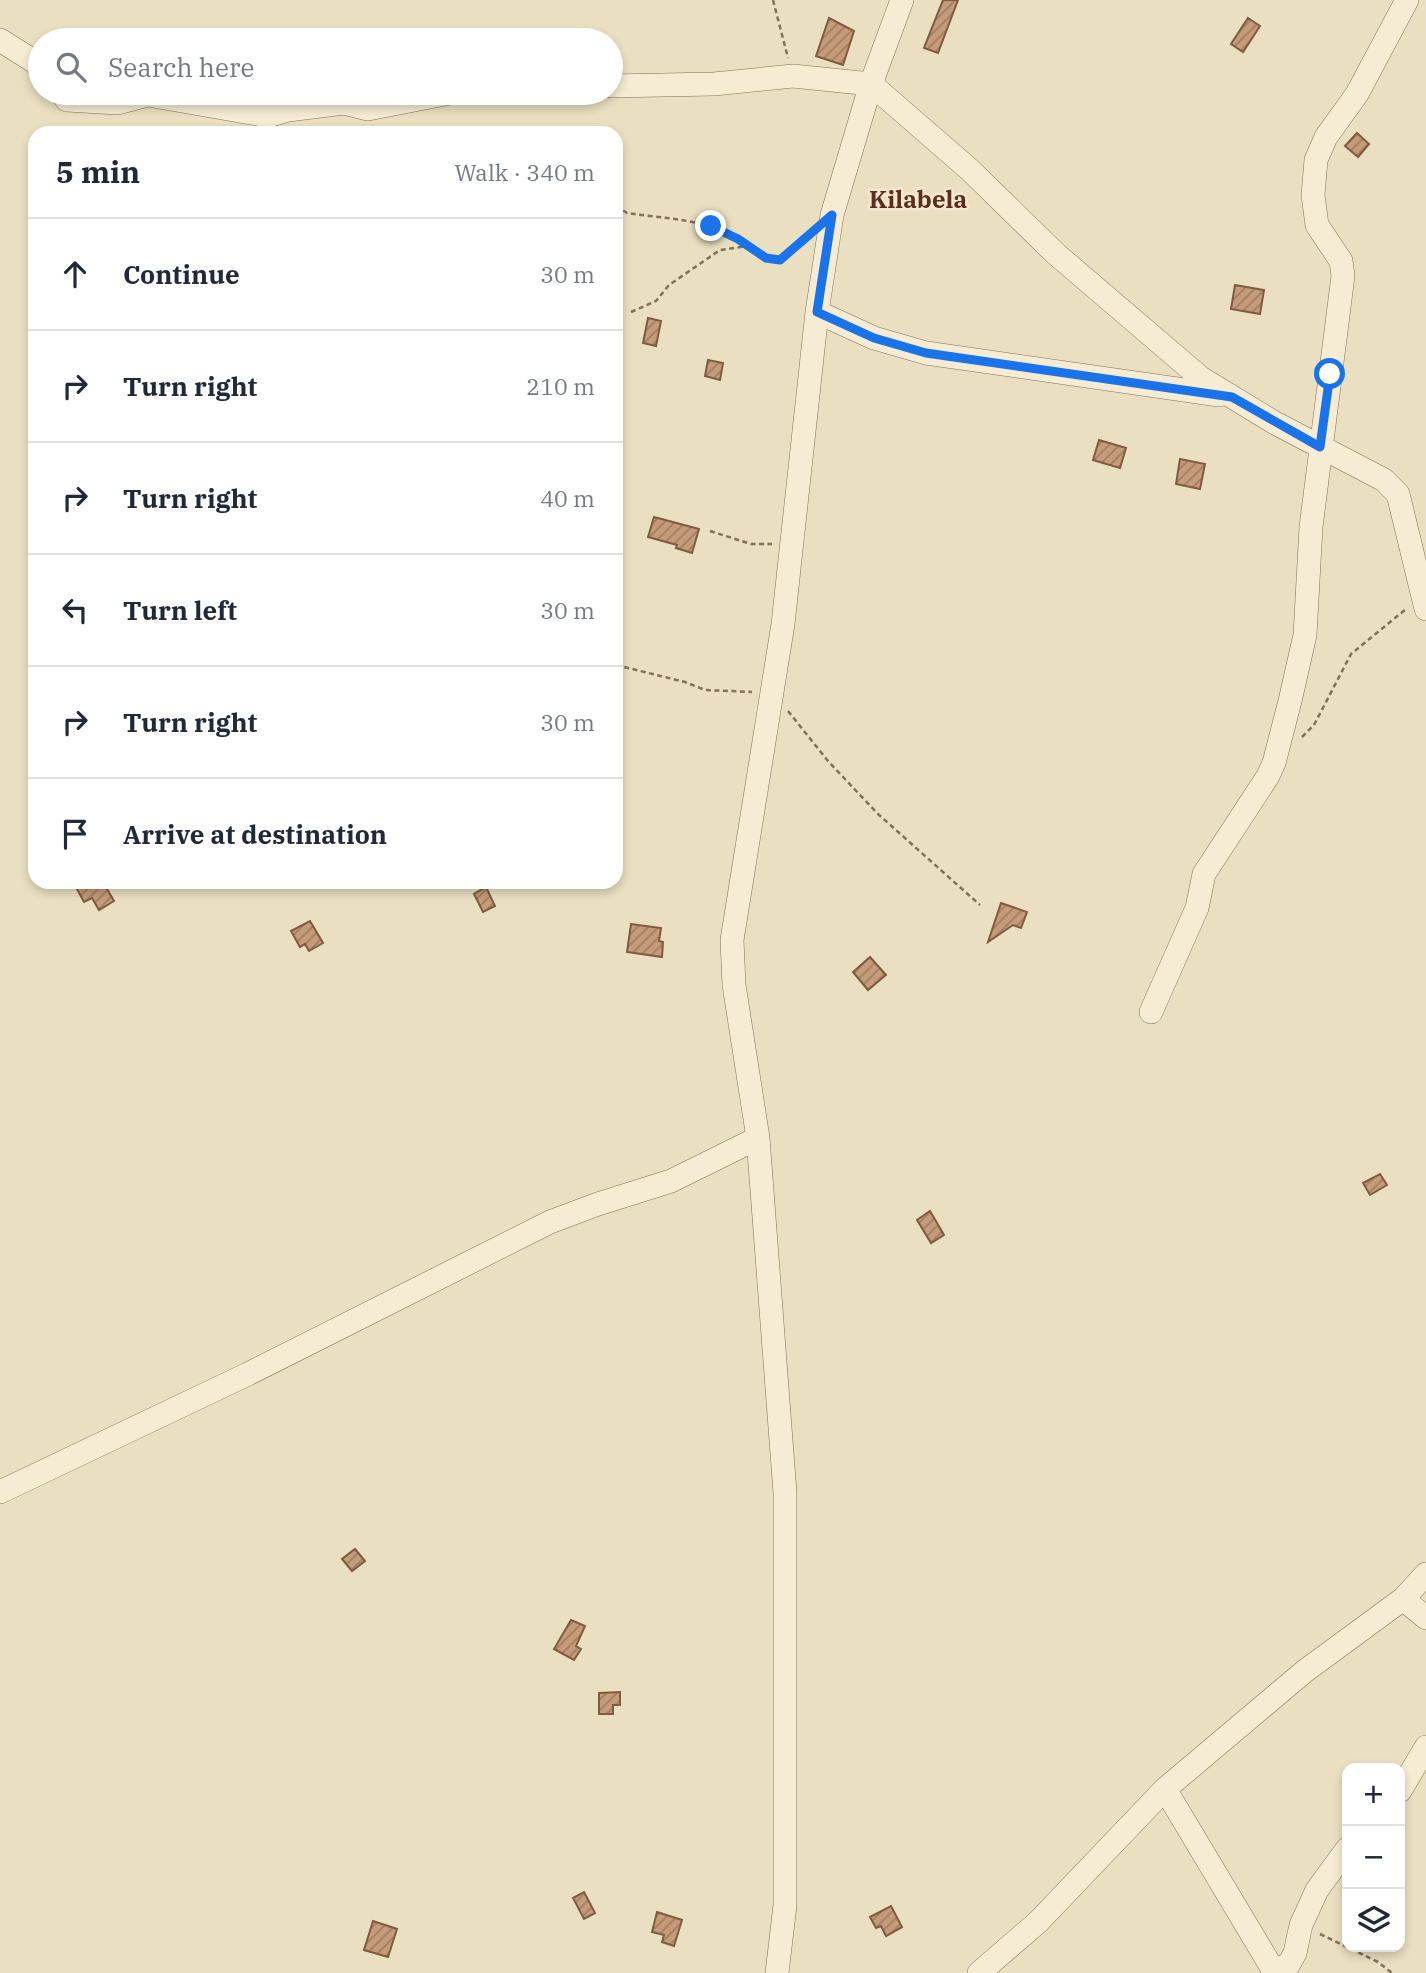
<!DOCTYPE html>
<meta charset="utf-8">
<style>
body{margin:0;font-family:"IBM Plex Serif",serif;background:#f2f2f3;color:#1f2937}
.controls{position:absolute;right:21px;bottom:21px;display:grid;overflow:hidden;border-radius:14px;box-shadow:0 4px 10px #0003}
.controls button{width:63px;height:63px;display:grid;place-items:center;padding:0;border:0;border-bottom:2px solid #e0e1e3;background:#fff;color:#1f2937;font:35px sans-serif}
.stop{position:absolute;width:21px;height:21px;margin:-16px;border:5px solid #1a73e8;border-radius:50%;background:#fff}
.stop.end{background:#1a73e8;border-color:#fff;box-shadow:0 2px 7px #0008}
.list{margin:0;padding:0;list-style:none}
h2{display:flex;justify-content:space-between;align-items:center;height:91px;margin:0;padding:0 28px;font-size:30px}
h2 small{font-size:23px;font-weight:400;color:#747a83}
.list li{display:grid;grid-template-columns:46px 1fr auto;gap:21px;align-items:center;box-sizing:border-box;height:112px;padding:0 28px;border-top:2px solid #e0e1e3}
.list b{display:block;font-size:26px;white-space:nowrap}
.list em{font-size:23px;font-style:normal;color:#747a83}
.icon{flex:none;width:38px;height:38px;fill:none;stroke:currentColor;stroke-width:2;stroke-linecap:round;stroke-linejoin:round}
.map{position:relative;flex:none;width:1426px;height:1973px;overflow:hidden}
.search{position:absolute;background:#fff;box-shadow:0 4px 10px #0003;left:28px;top:28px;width:595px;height:77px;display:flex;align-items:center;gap:18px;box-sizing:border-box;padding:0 24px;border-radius:38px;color:#747a83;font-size:26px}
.panel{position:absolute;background:#fff;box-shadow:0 4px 10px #0003;left:28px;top:126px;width:595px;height:763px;border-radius:21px}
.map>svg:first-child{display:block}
</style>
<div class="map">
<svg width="1426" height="1973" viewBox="0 0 1426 1973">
<defs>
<pattern id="building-hatch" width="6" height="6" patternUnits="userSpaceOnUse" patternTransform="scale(1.75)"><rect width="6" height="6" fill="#c59b7a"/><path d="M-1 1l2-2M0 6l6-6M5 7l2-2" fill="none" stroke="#a17e63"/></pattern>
</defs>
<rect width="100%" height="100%" fill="#eadfc1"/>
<path fill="url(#building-hatch)" stroke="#7f5b42" stroke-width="2" d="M943 0H958L938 53 924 48Z
M829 18 854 31 843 65 816 56Z
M1248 18 1260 26 1243 52 1231 44Z
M1357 133 1369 144 1358 157 1345 146Z
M1235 285 1264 290 1260 314 1231 309Z
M648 318 661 321 656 346 643 343Z
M708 360 723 363 720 380 705 376Z
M1099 440 1126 448 1120 468 1093 460Z
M1180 459 1205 464 1200 489 1176 484Z
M654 517 699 529 692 553 676 548 677 545 648 537Z
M77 882H103L114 901 99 910 92 898 84 902 77 889 80 887Z
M486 887 495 906 483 912 474 894Z
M1001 903 1027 912 1021 928 1013 925 988 942Z
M310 921 323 943 309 951 305 944 300 947 291 931Z
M631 924 661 928 659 941 663 942 662 957 627 952Z
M870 957 886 975 868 990 853 972Z
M1380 1174 1387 1185 1370 1195 1363 1183Z
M930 1211 944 1235 931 1243 917 1220Z
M355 1549 365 1561 352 1571 342 1559Z
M571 1620 585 1626 576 1646 581 1649 574 1660 554 1649Z
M620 1692V1705H613V1714H599V1693Z
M584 1892 595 1913 584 1919 573 1898Z
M891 1906 902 1927 886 1936 881 1926 876 1928 870 1917Z
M657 1912 682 1920 674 1946 662 1942 664 1935 652 1932Z
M373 1921 397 1929 388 1957 364 1950Z"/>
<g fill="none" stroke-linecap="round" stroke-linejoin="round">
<defs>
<path id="minor" d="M0 40 35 62 40 69
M611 86 714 84 793 76 871 84 970 170 1056 254 1201 378 1275 423 1384 480 1398 494 1426 609
M61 93 67 100 118 103 148 95 268 116 288 110 344 103 368 109 450 93
M817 312 874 338 926 353 1219 395
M1151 1012 1197 908 1204 874 1268 776 1274 763 1290 701 1305 635 1311 527 1343 276 1341 261 1317 225 1313 195 1316 160 1326 137 1357 94 1407 0
M0 1492 248 1374 550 1222 598 1204 671 1181 758 1138
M1403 1599 1426 1618
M1165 1789 1275 1973
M1400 1791 1426 1747
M1275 1971 1289 1964 1295 1953 1301 1925 1317 1890 1347 1849
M777 1973 785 1905V1493L758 1138 734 985 732 940 783 624 817 312 832 215 871 84 902 0
M979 1973 1038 1922 1165 1789 1305 1671 1403 1599 1426 1574"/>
</defs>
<use href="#minor" stroke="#82705a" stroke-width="24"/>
<path stroke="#82705a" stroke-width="2.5" stroke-dasharray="5 3.5" stroke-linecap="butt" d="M773 0 788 58
M616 206 627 213C667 219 716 219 748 246
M631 312 656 301 669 285 720 250 748 246 766 258 780 260 809 234
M710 531 751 544H772
M616 665 685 682 705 690 752 692
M788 711 828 761 878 814 980 905
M1302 737 1314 725 1351 654 1406 609
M1320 1934 1378 1962 1392 1973"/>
<use href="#minor" stroke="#f6ecd3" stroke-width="23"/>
</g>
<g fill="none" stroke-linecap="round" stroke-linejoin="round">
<path stroke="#1a73e8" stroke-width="9" d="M711 226 738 239 766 258 780 260 832 215 817 312 874 338 926 353 1232 397 1320 447 1330 374"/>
</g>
<g text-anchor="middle" stroke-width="5" stroke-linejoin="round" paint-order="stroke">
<g font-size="24" font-weight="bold" fill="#5c2e20" stroke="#f2e9d0">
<text x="918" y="208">Kilabela</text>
</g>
</g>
</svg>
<div class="controls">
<button>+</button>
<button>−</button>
<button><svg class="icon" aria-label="layers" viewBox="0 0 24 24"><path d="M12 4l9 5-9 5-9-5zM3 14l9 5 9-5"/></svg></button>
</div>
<div class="stop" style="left:1330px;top:374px"></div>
<div class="stop end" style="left:711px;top:226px"></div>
<div class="search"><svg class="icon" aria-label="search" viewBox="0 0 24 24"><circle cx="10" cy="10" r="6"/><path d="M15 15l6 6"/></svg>Search here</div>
<section class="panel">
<h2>5 min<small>Walk · 340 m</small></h2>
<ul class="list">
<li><svg class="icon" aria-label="ahead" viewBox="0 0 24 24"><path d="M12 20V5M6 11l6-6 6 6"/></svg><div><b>Continue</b></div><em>30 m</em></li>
<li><svg class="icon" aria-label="right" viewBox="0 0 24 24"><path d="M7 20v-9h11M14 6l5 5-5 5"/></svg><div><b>Turn right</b></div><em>210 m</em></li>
<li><svg class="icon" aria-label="right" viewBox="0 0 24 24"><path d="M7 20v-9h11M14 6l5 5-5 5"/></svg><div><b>Turn right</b></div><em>40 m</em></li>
<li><svg class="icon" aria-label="left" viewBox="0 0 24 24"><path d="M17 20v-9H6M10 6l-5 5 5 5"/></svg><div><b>Turn left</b></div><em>30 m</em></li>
<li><svg class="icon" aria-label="right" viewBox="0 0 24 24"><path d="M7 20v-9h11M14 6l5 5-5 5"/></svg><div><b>Turn right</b></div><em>30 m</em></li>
<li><svg class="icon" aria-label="arrive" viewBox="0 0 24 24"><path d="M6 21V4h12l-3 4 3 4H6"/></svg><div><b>Arrive at destination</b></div></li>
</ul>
</section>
</div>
